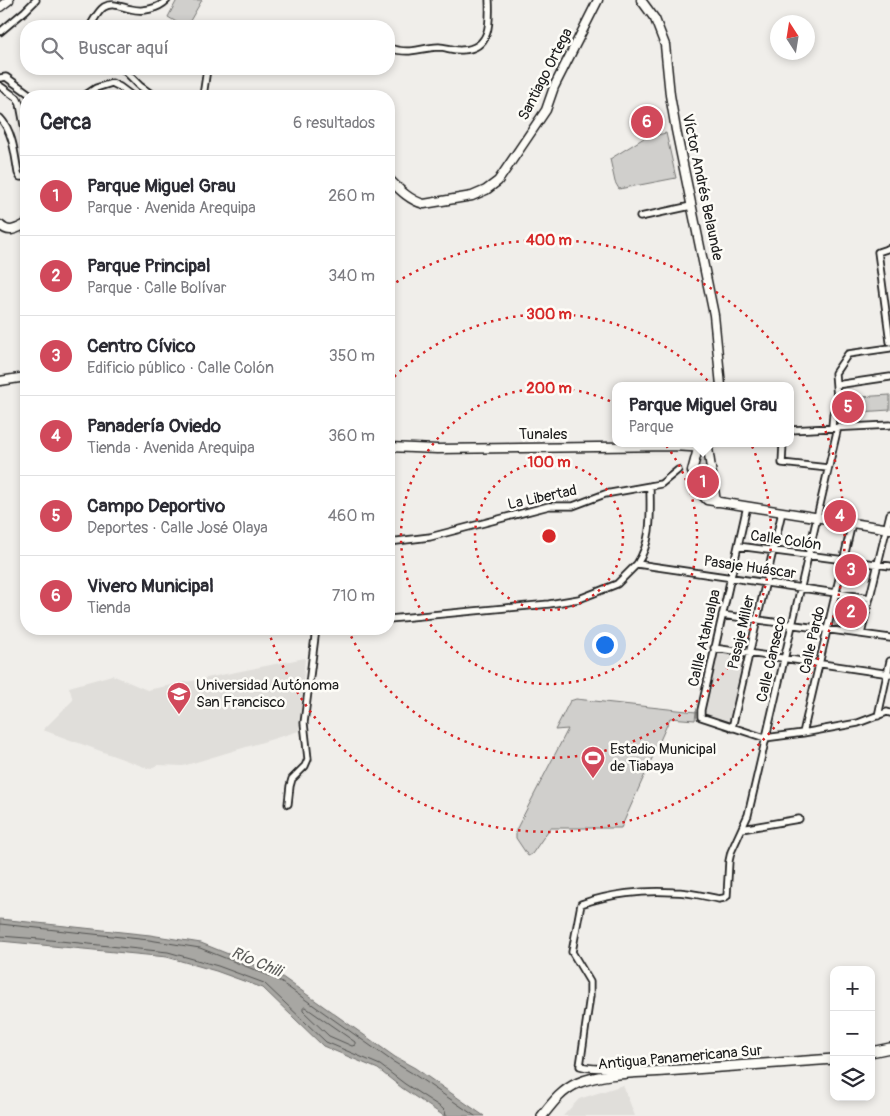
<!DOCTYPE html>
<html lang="es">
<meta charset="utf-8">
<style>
body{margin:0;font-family:Pangolin,sans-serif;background:#f2f2f3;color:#2b2b33}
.controls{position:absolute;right:15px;bottom:15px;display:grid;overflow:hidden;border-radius:10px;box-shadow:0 2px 8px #0003}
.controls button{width:45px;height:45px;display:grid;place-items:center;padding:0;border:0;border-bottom:1px solid #e1e1e2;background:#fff;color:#2b2b33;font:25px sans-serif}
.compass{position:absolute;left:770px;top:15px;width:45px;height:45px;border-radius:50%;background:#fff;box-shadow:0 2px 8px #0003;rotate:348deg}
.you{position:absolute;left:604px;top:644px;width:18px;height:18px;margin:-12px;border:4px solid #fff;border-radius:50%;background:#1a73e8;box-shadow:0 0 0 8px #1a73e833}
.badge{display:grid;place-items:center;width:32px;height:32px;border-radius:50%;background:#d1495b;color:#fff;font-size:16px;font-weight:700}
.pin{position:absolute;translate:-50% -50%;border:2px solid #fff;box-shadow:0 1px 5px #0006}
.popup{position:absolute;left:612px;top:382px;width:182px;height:65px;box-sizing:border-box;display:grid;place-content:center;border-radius:10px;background:#fff;filter:drop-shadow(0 1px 4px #0005);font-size:16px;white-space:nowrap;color:#7c7c81}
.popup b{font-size:19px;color:#2b2b33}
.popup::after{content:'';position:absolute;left:50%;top:100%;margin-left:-10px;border:10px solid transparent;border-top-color:#fff}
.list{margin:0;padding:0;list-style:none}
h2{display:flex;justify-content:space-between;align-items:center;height:65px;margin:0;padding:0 20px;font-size:21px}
h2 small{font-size:16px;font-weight:400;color:#7c7c81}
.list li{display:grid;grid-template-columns:32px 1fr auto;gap:15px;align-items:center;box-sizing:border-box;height:80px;padding:0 20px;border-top:1px solid #e1e1e2}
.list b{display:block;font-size:19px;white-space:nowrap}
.list p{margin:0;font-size:16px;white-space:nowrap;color:#7c7c81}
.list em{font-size:16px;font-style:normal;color:#7c7c81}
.icon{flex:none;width:28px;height:28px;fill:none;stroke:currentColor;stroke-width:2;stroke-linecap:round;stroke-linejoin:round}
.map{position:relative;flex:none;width:890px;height:1116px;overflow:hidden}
.search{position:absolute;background:#fff;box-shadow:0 2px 8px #0003;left:20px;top:20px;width:375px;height:55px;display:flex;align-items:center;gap:12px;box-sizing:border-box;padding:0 18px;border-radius:20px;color:#7c7c81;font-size:19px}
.panel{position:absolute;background:#fff;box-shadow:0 2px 8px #0003;left:20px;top:90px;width:375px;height:545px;border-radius:20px}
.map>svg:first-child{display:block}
</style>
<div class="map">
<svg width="890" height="1116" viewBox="0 0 890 1116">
<rect width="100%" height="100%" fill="#f0eeea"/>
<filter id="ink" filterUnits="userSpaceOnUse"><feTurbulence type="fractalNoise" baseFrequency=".02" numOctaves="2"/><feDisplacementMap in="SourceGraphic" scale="10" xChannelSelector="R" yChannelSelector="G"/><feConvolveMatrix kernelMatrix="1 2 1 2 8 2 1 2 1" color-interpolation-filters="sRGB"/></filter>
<g filter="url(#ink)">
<path fill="#e0deda" d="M717 653 746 656 732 723 704 715Z
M305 658 299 731 183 766 157 765 150 769 43 730 73 700 69 687 112 675 147 690Z
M623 1085 635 1116H563L579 1099Z"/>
<path fill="#d0cfcc" stroke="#767674" d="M177 0H202L187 26H183L168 17Z
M666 133 676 178 619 189 615 182 610 159 644 138Z
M890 395V410L844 413 842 398Z
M701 452 705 454 710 493 708 497H705L695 474Z
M840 596 868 600 863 628 834 625Z
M576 699 696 712 695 720 670 718 621 828H550L532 854 528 856 516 838V830L568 729 555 730 570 701Z"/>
<path fill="#a8a7a3" stroke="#706f6d" d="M0 919 150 935 201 943 278 974 395 1057 415 1068 484 1116H444L402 1088 378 1069 323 1046 263 988 216 971 167 957 0 941Z"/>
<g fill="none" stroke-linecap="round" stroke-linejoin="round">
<path stroke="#545452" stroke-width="1" d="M0 924 149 940 200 948 275 978 392 1061 412 1073 475 1116
M0 936 40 939 168 952 218 966 264 983 326 1042 380 1065 405 1084 442 1108 445 1111 446 1116
M305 1007 355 1042V1045L352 1046 329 1036 303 1011V1009Z"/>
<defs>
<path id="street" d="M90 26C94 20 98 11 104 7 113 2 121 7 131 9 143 12 158 9 167 0
M233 26H266
M0 32 25 11 36 0
M389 48C412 55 417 48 439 47 446 47 454 51 462 50 491 49 490 22 489 0
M123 69 140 86 154 96
M0 78 6 77 28 93 30 96
M0 86 17 98 20 104 26 136
M84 96 96 88 112 83 120 87 132 96
M203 96 207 69
M0 118C13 131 15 156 18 173L20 177H26
M640 217 691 206
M890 248 878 252 890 342
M836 385 890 377
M832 427 833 414 837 398 835 373 848 354 890 348
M790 430 890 425
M783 443 782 463 828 468
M650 486 661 484 678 470
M747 506 701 710V717L765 738 803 733 858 723 887 712 890 713
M389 542 430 537 549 506H573L605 494 650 486C650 513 653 540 637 564
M738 546 890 566
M722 615 890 638
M389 619 549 604 579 599 617 584 637 564 870 598
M861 634 890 514
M714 648 890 674
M878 716 890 661
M732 728 782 512
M803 733 852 523
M288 804 290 786 292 779 305 766 308 759 304 723 316 629
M742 829 799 819
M623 1072C609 1067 594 1070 580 1066L590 996V982L572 952 581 904C609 894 644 890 673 892 689 892 704 896 719 899L724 898 727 896 729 861 731 852 748 815 838 427"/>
<path id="secondary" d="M641 0 655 19 665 45 670 95 676 130 714 315 721 386
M0 7 9 0
M389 179C399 189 409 200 424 204L472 196 486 190 498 181 546 110 554 87 598 0
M0 225C9 234 16 229 26 224
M0 381 26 377
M389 447 437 449 672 446 708 448
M708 448 716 502
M698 449 692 471 700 493 707 500 890 529"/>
<path id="primary" d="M871 1052 890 1048
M542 1116C553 1102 562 1090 578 1083 604 1072 638 1073 665 1071 722 1067 778 1063 834 1059"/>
</defs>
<use href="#street" stroke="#1c1c1c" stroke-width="9"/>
<use href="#secondary" stroke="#1c1c1c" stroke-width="11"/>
<use href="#primary" stroke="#1c1c1c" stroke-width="12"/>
<use href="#street" stroke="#fdfcf7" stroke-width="5.5"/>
<use href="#secondary" stroke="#fdfcf7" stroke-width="8"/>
<use href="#primary" stroke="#fdfcf7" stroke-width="9"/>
</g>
</g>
<g fill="none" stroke="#d62828" stroke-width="2.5" stroke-dasharray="2.5 5">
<circle cx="549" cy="536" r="74"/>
<circle cx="549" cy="536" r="148"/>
<path d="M389 382A222 222 0 1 1 348 630"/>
<path d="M390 286A296 296 0 1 1 268 630"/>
</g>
<defs>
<symbol id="university-pin" viewBox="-11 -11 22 30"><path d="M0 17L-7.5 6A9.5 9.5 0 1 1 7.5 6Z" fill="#d1495b" stroke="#fdfcf7"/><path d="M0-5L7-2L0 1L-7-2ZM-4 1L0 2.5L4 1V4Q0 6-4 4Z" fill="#fff"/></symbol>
<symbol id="stadium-pin" viewBox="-11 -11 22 30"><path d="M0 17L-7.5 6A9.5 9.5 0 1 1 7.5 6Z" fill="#d1495b" stroke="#fdfcf7"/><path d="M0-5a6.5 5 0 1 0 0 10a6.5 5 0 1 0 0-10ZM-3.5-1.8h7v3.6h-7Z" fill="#fff"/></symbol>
</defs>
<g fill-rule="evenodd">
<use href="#university-pin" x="165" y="680" width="28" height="38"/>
<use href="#stadium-pin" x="579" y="744" width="28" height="38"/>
</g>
<g text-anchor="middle" stroke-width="5" stroke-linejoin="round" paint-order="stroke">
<g font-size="15" fill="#1c1c1c" stroke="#fdfcf7">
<text transform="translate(545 74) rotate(-63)" y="5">Santiago Ortega</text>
<text transform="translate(703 187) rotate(78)" y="5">Víctor Andrés Belaunde</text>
<text x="543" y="439">Tunales</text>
<text transform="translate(542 497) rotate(-12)" y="5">La Libertad</text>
<text transform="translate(786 540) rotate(8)" y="5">Calle Colón</text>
<text transform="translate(750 567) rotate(8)" y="5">Pasaje Huáscar</text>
<text transform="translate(741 632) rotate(-77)" y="5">Pasaje Miller</text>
<text transform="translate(704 638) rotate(-77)" y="5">Callle Atahualpa</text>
<text transform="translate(812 640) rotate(-77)" y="5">Calle Pardo</text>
<text transform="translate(771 659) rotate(-77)" y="5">Calle Canseco</text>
<text transform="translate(680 1057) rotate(-5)" y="5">Antigua Panamericana Sur</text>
</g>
<g font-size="15" fill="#1c1c1c" stroke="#fdfcf7" text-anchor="start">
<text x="196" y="690">Universidad Autónoma<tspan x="196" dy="17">San Francisco</tspan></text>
<text x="610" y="754">Estadio Municipal<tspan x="610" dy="17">de Tiabaya</tspan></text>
</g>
<g font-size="16" font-style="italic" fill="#5b5b59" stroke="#fdfcf7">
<text transform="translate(257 961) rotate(23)" y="6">Río Chili</text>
</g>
</g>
<circle cx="549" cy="536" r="8" fill="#d62828" stroke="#fdfcf7" stroke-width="2.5"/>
<g font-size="15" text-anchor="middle" font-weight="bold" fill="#d62828" stroke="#fdfcf7" stroke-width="5" stroke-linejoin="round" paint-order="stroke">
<text x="549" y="245">400 m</text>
<text x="549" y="319">300 m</text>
<text x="549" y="393">200 m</text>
<text x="549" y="467">100 m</text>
</g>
</svg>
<div class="controls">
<button>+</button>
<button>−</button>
<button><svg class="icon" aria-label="layers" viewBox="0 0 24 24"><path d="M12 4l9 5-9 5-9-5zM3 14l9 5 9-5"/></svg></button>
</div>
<svg class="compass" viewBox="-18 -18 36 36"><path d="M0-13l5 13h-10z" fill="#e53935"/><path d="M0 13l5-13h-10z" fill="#7c7c81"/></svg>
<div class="you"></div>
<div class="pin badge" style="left:703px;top:482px">1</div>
<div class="popup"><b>Parque Miguel Grau</b>Parque</div>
<div class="pin badge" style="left:851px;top:612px">2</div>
<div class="pin badge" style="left:851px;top:570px">3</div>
<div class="pin badge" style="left:840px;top:516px">4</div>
<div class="pin badge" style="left:848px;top:407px">5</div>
<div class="pin badge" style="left:647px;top:122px">6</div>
<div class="search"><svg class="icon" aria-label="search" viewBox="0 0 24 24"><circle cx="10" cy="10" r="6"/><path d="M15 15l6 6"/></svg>Buscar aquí</div>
<section class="panel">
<h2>Cerca<small>6 resultados</small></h2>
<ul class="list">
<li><span class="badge">1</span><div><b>Parque Miguel Grau</b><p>Parque · Avenida Arequipa</p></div><em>260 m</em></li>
<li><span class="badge">2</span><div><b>Parque Principal</b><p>Parque · Calle Bolívar</p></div><em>340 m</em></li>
<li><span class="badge">3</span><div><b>Centro Cívico</b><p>Edificio público · Calle Colón</p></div><em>350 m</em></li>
<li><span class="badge">4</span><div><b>Panadería Oviedo</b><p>Tienda · Avenida Arequipa</p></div><em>360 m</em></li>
<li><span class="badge">5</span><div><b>Campo Deportivo</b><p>Deportes · Calle José Olaya</p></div><em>460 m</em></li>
<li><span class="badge">6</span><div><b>Vivero Municipal</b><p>Tienda</p></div><em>710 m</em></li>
</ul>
</section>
</div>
